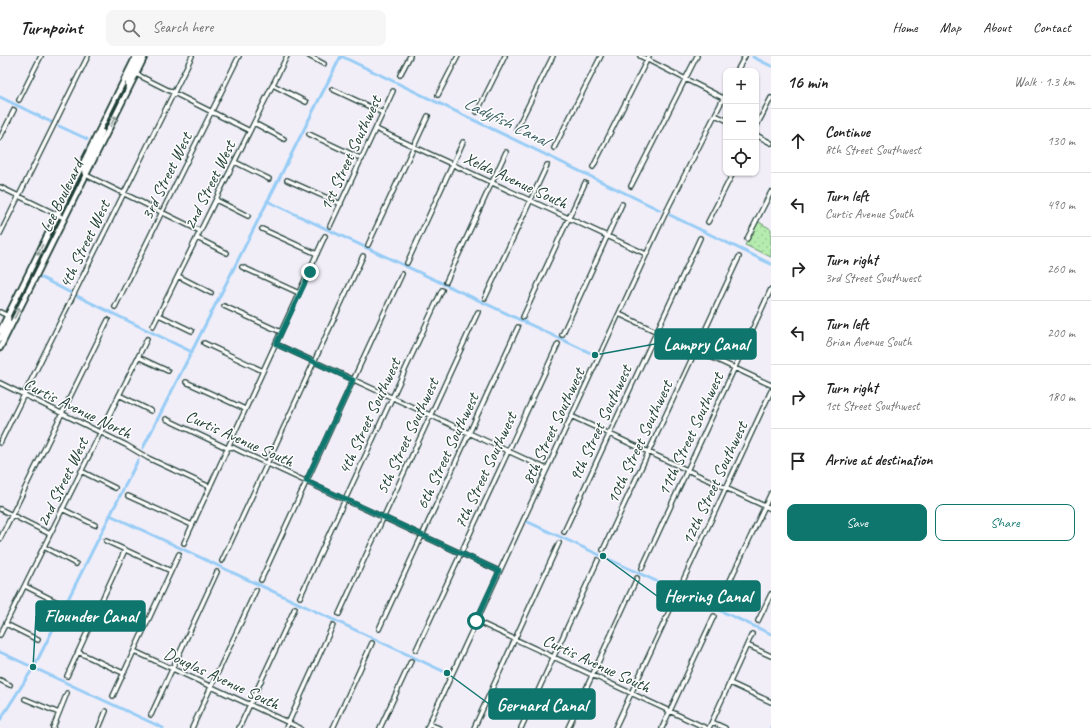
<!DOCTYPE html>
<meta charset="utf-8">
<style>
body{margin:0;font-family:Caveat,sans-serif;background:#f6f6f6;color:#222}
.controls{position:absolute;right:12px;top:12px;display:grid;overflow:hidden;border-radius:8px;box-shadow:0 1px 3px #0004}
.controls button{width:36px;height:36px;display:grid;place-items:center;padding:0;border:0;border-bottom:1px solid #e0e0e0;background:#fff;color:#222;font:20px sans-serif}
.stop{position:absolute;width:12px;height:12px;margin:-9px;border:3px solid #0f766e;border-radius:50%;background:#fff}
.stop.end{background:#0f766e;border-color:#fff;box-shadow:0 1px 4px #0008}
.list{margin:0;padding:0;list-style:none}
h2{display:flex;justify-content:space-between;align-items:center;height:52px;margin:0;padding:0 16px;font-size:17px}
h2 small{font-size:13px;font-weight:400;color:#767676}
.list li{display:grid;grid-template-columns:26px 1fr auto;gap:12px;align-items:center;box-sizing:border-box;height:64px;padding:0 16px;border-top:1px solid #e0e0e0}
.list b{display:block;font-size:15px;white-space:nowrap}
.list p{margin:0;font-size:13px;white-space:nowrap;color:#767676}
.list em{font-size:13px;font-style:normal;color:#767676}
.actions{display:flex;gap:8px;padding:12px 16px}
.actions a{flex:1;padding:9px 0;border:1px solid #0f766e;border-radius:8px;text-align:center;font-size:14px;color:#0f766e}
.actions .main{background:#0f766e;color:#fff}
.icon{flex:none;width:22px;height:22px;fill:none;stroke:currentColor;stroke-width:2;stroke-linecap:round;stroke-linejoin:round}
.map{position:relative;flex:none;width:771px;height:672px;overflow:hidden}
header{display:flex;align-items:center;gap:24px;box-sizing:border-box;height:56px;padding:0 20px;background:#fff;border-bottom:1px solid #e0e0e0}
header strong{font-size:19px}
nav{display:flex;gap:22px;margin-inline-start:auto;font-size:14px}
.search{width:280px;height:36px;background:#f6f6f6;display:flex;align-items:center;gap:10px;box-sizing:border-box;padding:0 14px;border-radius:8px;color:#767676;font-size:15px}
main{display:flex}
aside{flex:1;background:#fff}
.map>svg:first-child{display:block}
</style>
<header>
<strong>Turnpoint</strong>
<div class="search"><svg class="icon" aria-label="search" viewBox="0 0 24 24"><circle cx="10" cy="10" r="6"/><path d="M15 15l6 6"/></svg>Search here</div>
<nav><a>Home</a><a>Map</a><a>About</a><a>Contact</a></nav>
</header>
<main>
<div class="map">
<svg width="771" height="672" viewBox="0 0 771 672">
<defs>
<pattern id="grass-dots" width="8" height="8" patternUnits="userSpaceOnUse"><rect width="8" height="8" fill="#b6ecaf"/><path d="M2 2h.1M6 6h.1" fill="none" stroke="#9ccb97" stroke-width="1.8" stroke-linecap="round"/></pattern>
</defs>
<rect width="100%" height="100%" fill="#f1eef8"/>
<filter id="ink" filterUnits="userSpaceOnUse"><feTurbulence type="fractalNoise" baseFrequency=".025" numOctaves="2"/><feDisplacementMap in="SourceGraphic" scale="8" xChannelSelector="R" yChannelSelector="G"/><feConvolveMatrix kernelMatrix="1 2 1 2 8 2 1 2 1" color-interpolation-filters="sRGB"/></filter>
<g filter="url(#ink)">
<path fill="url(#grass-dots)" stroke="#6a9472" d="M757 165 771 173V201L745 189Z"/>
<g fill="none" stroke-linecap="round" stroke-linejoin="round">
<path stroke="#97ccf5" stroke-width="3" d="M341 0 660 154
M753 1 771 10
M0 41 51 66
M59 70 87 83
M267 145 595 299
M670 159 771 208
M40 221 71 237
M77 240 192 296
M143 392 341 0
M110 459 447 617
M528 466 771 578
M0 596 163 672
M0 664 35 609 138 404
M771 672V671"/>
<defs>
<path id="street" d="M309 0 324 8
M640 0 723 42
M737 15 745 0
M136 18 250 75
M400 19 410 0
M273 29 306 46
M332 33 383 57
M438 39 458 0
M19 44 41 0
M477 56 505 0
M715 59 726 64
M254 67 284 83
M756 71 771 42
M376 73 646 198
M516 74 553 0
M309 78 362 103
M756 79 771 87
M0 82 14 54
M554 92 601 0
M235 106 269 123
M593 111 649 0
M86 119 200 175
M287 124 341 148
M631 130 697 0
M0 131 64 162
M216 144 248 160
M708 166 733 117
M330 170 393 35
M262 173 317 198
M0 178 88 0
M197 182 227 197
M747 183 771 136
M368 189 428 60
M407 207 463 86
M242 211 299 237
M178 220 211 237
M446 226 506 96
M485 242 547 109
M224 250 281 276
M115 251 239 0
M0 256 8 260
M619 258 771 329
M159 259 192 275
M523 261 585 127
M153 270 287 0
M562 279 622 148
M204 287 263 315
M276 288 547 413
M138 301 168 315
M186 326 245 353
M0 327 126 389 148 402 210 431
M119 339 151 355
M571 360 771 453
M166 363 227 392 232 391 240 395 499 515
M0 387 192 0
M81 415 115 432
M128 440 192 469
M0 453 50 478
M62 453 95 469
M564 476 700 182
M0 483 108 264
M106 485 171 515
M184 487 325 180
M44 491 76 508
M603 494 739 201
M222 505 363 200
M642 512 771 233
M261 524 402 218
M681 529 771 335
M25 530 57 546
M300 541 442 234
M719 548 771 437
M339 558 478 256
M476 565 706 672
M758 565 771 538
M6 568 38 584
M379 573 518 271
M0 579 147 283
M747 589 771 600
M416 594 558 288
M134 595 300 672
M78 596 123 617
M67 620 125 494
M0 624 10 629
M730 627 771 646
M113 640 179 498
M25 643 59 657
M151 659 217 516
M712 666 725 672
M429 668 439 672
M53 672 67 637
M99 672 106 655
M192 672 256 534
M239 672 295 552
M286 672 333 569
M333 672 372 587
M380 672 411 605
M427 672 666 156 726 37
M474 672 559 487
M521 672 598 504
M568 672 637 522
M615 672 675 543
M662 672 714 560
M709 672 752 578"/>
<path id="secondary" d="M128 33V25L140 0
M86 119 85 112 102 76
M0 275 136 0
M0 283 8 266V261
M0 292 145 0"/>
</defs>
<use href="#street" stroke="#1f3d34" stroke-width="6"/>
<use href="#secondary" stroke="#1f3d34" stroke-width="8"/>
<use href="#street" stroke="#fff" stroke-width="3.5"/>
<use href="#secondary" stroke="#fff" stroke-width="4.5"/>
</g>
<defs><path id="oneway-shaft" d="M-6 0H5M1.5-3L5.5 0L1.5 3" fill="none" stroke-width="1.6" stroke-linecap="round" stroke-linejoin="round"/></defs>
<g stroke="#8f9e9a">
<use href="#oneway-shaft" transform="translate(113 65) rotate(-63)"/>
<use href="#oneway-shaft" transform="translate(40 194) rotate(116)"/>
<use href="#oneway-shaft" transform="translate(17 257) rotate(-64)"/>
</g>
</g>
<g fill="none" stroke-linecap="round" stroke-linejoin="round" filter="url(#ink)">
<path stroke="#0f766e" stroke-width="5" d="M310 216 276 288 353 324 306 425 499 515 476 565"/>
</g>
<g text-anchor="middle" stroke-width="3" stroke-linejoin="round" paint-order="stroke">
<g font-size="17" fill="#1f3d34" stroke="#fff">
<text transform="translate(350 97) rotate(-65)" y="6">1st Street Southwest</text>
<text transform="translate(166 120) rotate(-64)" y="6">3rd Street West</text>
<text transform="translate(516 124) rotate(25)" y="6">Xelda Avenue South</text>
<text transform="translate(209 129) rotate(-64)" y="6">2nd Street West</text>
<text transform="translate(61 140) rotate(-64)" y="6">Lee Boulevard</text>
<text transform="translate(84 188) rotate(-64)" y="6">4th Street West</text>
<text transform="translate(78 352) rotate(26)" y="6">Curtis Avenue North</text>
<text transform="translate(369 360) rotate(-65)" y="6">4th Street Southwest</text>
<text transform="translate(600 367) rotate(-65)" y="6">9th Street Southwest</text>
<text transform="translate(553 370) rotate(-65)" y="6">8th Street Southwest</text>
<text transform="translate(690 378) rotate(-65)" y="6">11th Street Southwest</text>
<text transform="translate(407 380) rotate(-65)" y="6">5th Street Southwest</text>
<text transform="translate(240 382) rotate(24)" y="6">Curtis Avenue South</text>
<text transform="translate(639 386) rotate(-65)" y="6">10th Street Southwest</text>
<text transform="translate(447 395) rotate(-65)" y="6">6th Street Southwest</text>
<text transform="translate(485 414) rotate(-65)" y="6">7th Street Southwest</text>
<text transform="translate(62 426) rotate(-64)" y="6">2nd Street West</text>
<text transform="translate(714 427) rotate(-65)" y="6">12th Street Southwest</text>
<text transform="translate(597 607) rotate(25)" y="6">Curtis Avenue South</text>
<text transform="translate(222 622) rotate(25)" y="6">Douglas Avenue South</text>
</g>
<g font-size="18" font-style="italic" fill="#3d6164" stroke="#fff">
<text transform="translate(506 65) rotate(26)" y="6">Ladyfish Canal</text>
</g>
</g>
<path fill="none" stroke="#0f766e" stroke-width="1.5" d="M595 299L655 288M603 500L657 540M33 611L36 560M447 617L489 648"/>
<g fill="#0f766e" stroke="#fff" stroke-width="1.5">
<circle cx="595" cy="299" r="4"/>
<circle cx="603" cy="500" r="4"/>
<circle cx="33" cy="611" r="4"/>
<circle cx="447" cy="617" r="4"/>
</g>
<g fill="#0f766e" stroke="#0f766e" stroke-width="1.5">
<rect x="655" y="273" width="101" height="30" rx="4"/>
<rect x="657" y="525" width="103" height="30" rx="4"/>
<rect x="36" y="545" width="109" height="30" rx="4"/>
<rect x="489" y="633" width="106" height="30" rx="4"/>
</g>
<g font-size="18" text-anchor="middle" font-weight="bold" fill="#fff">
<text x="706" y="294">Lampry Canal</text>
<text x="708" y="546">Herring Canal</text>
<text x="91" y="566">Flounder Canal</text>
<text x="542" y="655">Gernard Canal</text>
</g>
</svg>
<div class="controls">
<button>+</button>
<button>−</button>
<button><svg class="icon" aria-label="locate" viewBox="0 0 24 24"><circle cx="12" cy="12" r="6"/><path d="M12 2v4M12 18v4M2 12h4M18 12h4"/></svg></button>
</div>
<div class="stop" style="left:476px;top:565px"></div>
<div class="stop end" style="left:310px;top:216px"></div>
</div>
<aside>
<h2>16 min<small>Walk · 1.3 km</small></h2>
<ul class="list">
<li><svg class="icon" aria-label="ahead" viewBox="0 0 24 24"><path d="M12 20V5M6 11l6-6 6 6"/></svg><div><b>Continue</b><p>8th Street Southwest</p></div><em>130 m</em></li>
<li><svg class="icon" aria-label="left" viewBox="0 0 24 24"><path d="M17 20v-9H6M10 6l-5 5 5 5"/></svg><div><b>Turn left</b><p>Curtis Avenue South</p></div><em>490 m</em></li>
<li><svg class="icon" aria-label="right" viewBox="0 0 24 24"><path d="M7 20v-9h11M14 6l5 5-5 5"/></svg><div><b>Turn right</b><p>3rd Street Southwest</p></div><em>260 m</em></li>
<li><svg class="icon" aria-label="left" viewBox="0 0 24 24"><path d="M17 20v-9H6M10 6l-5 5 5 5"/></svg><div><b>Turn left</b><p>Brian Avenue South</p></div><em>200 m</em></li>
<li><svg class="icon" aria-label="right" viewBox="0 0 24 24"><path d="M7 20v-9h11M14 6l5 5-5 5"/></svg><div><b>Turn right</b><p>1st Street Southwest</p></div><em>180 m</em></li>
<li><svg class="icon" aria-label="arrive" viewBox="0 0 24 24"><path d="M6 21V4h12l-3 4 3 4H6"/></svg><div><b>Arrive at destination</b></div></li>
</ul>
<div class="actions"><a class="main">Save</a><a>Share</a></div>
</aside>
</main>
